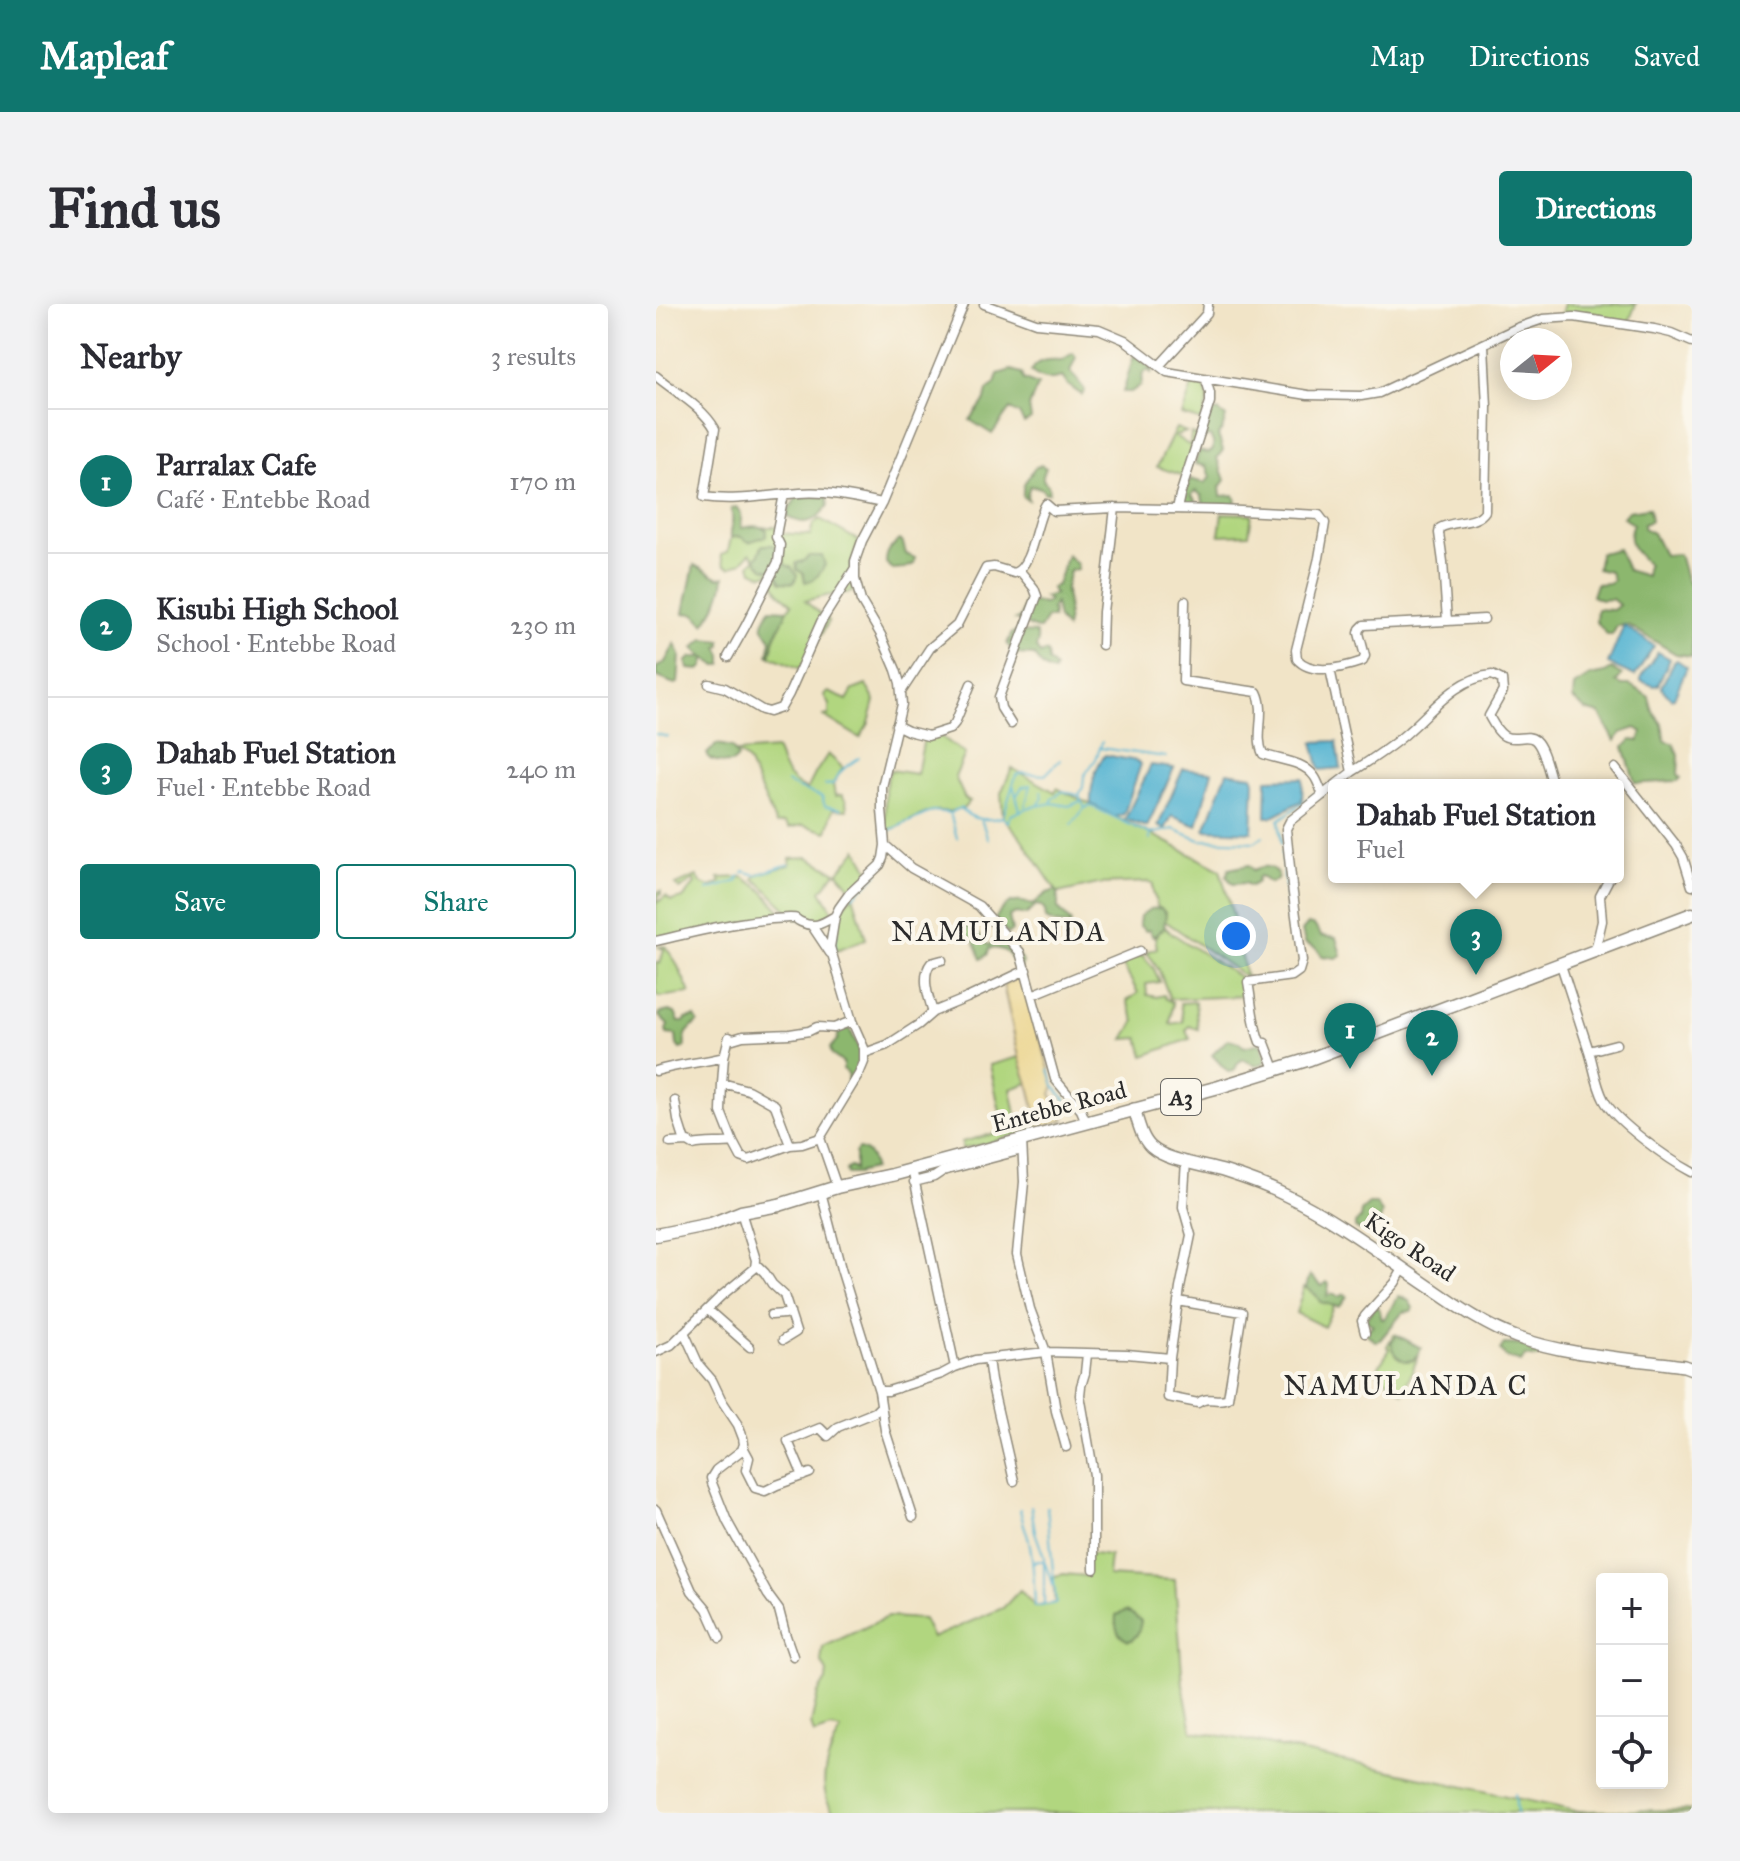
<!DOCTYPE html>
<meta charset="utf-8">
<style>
body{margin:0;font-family:"IM FELL Great Primer",serif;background:#f2f2f3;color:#2b2b33}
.controls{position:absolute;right:24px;bottom:24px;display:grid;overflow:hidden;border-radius:8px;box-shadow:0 4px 20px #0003}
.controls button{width:72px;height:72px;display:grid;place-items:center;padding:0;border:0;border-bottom:2px solid #e1e1e2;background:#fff;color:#2b2b33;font:40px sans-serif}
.compass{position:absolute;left:844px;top:24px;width:72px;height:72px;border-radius:50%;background:#fff;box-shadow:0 4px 20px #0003;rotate:72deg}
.you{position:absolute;left:580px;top:632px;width:28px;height:28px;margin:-20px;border:6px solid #fff;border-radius:50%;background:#1a73e8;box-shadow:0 0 0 12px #1a73e833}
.badge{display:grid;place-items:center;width:52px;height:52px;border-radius:50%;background:#0f766e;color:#fff;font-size:26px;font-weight:700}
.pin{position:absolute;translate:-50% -66px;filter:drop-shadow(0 2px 4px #0008)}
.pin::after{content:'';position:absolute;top:42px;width:28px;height:24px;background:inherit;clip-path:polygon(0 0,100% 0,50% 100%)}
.popup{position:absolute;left:672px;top:475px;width:296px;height:104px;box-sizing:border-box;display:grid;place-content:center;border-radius:8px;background:#fff;filter:drop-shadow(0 2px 6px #0005);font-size:26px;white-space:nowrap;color:#7c7c81}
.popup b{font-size:30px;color:#2b2b33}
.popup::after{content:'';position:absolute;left:50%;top:100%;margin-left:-16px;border:16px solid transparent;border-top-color:#fff}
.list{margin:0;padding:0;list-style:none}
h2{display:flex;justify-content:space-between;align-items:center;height:104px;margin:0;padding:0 32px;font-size:34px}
h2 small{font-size:26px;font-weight:400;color:#7c7c81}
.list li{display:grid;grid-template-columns:52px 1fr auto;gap:24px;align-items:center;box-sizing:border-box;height:144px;padding:0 32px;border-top:2px solid #e1e1e2}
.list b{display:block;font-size:30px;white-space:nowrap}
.list p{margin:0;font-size:26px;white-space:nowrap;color:#7c7c81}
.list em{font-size:26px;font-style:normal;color:#7c7c81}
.actions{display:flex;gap:16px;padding:24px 32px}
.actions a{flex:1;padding:18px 0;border:2px solid #0f766e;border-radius:8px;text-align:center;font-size:28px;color:#0f766e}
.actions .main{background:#0f766e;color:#fff}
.icon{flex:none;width:44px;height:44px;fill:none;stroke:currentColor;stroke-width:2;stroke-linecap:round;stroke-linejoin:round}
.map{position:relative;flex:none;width:1036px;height:1509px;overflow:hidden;border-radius:8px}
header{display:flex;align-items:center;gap:48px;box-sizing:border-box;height:112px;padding:0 40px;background:#0f766e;color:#fff}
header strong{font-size:38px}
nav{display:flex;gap:44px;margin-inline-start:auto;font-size:28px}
.intro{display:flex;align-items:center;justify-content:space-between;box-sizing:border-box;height:192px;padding:0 48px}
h1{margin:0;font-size:56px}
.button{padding:20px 36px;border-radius:8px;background:#0f766e;color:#fff;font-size:28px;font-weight:700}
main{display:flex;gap:48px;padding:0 48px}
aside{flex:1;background:#fff;border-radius:8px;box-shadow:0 4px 20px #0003}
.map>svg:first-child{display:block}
</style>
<header>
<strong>Mapleaf</strong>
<nav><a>Map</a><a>Directions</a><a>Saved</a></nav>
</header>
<div class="intro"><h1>Find us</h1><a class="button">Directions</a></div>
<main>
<aside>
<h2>Nearby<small>3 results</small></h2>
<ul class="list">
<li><span class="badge">1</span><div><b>Parralax Cafe</b><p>Café · Entebbe Road</p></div><em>170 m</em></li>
<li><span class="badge">2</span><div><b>Kisubi High School</b><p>School · Entebbe Road</p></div><em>230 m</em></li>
<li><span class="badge">3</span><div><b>Dahab Fuel Station</b><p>Fuel · Entebbe Road</p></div><em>240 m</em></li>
</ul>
<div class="actions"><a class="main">Save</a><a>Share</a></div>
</aside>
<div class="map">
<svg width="1036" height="1509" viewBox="0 0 1036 1509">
<rect width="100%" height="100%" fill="#fbf7ec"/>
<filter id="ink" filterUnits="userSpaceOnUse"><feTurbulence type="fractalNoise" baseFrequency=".0125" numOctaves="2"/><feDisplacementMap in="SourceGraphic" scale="16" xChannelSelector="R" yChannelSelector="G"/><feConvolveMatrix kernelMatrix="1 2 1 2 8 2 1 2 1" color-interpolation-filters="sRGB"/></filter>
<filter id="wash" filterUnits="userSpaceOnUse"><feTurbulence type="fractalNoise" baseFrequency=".006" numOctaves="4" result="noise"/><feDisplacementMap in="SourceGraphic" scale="32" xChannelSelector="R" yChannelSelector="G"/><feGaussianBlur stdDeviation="1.8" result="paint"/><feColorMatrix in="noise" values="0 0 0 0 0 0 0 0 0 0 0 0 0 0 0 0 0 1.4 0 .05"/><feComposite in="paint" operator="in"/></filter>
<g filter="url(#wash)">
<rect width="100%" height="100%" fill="#f1e4c7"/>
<path fill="#b1d67f" stroke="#6e8055" stroke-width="2" fill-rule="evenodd" d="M908 0H980L972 20 905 10Z
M538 76 547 79 552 95 546 117 526 111Z
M520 124 530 128 519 132 534 142 535 129 541 132 528 172 501 163Z
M566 209 596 210 593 230 563 231Z
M164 215 203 237 195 261 197 288 169 292 149 297 173 317 145 365 114 352C118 336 126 312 136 300L124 289 117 278 120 267 107 271 96 267 94 260 100 255 94 249 86 258 74 264 68 261 65 251 72 247 75 234C86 231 97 236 110 232L111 226 108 223H121L122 229 154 231 157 220ZM118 241 138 278H125L120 266 107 264 100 256 106 242Z
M210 381 219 397 213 419 204 434 168 412 173 411V401L168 391 172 388 191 396 197 386Z
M269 429 286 433 309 450 299 473 309 495 314 497 306 506 304 504C294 510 288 506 278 507 261 510 246 524 229 527V484L234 466 261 470Z
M120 445C123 450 124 455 125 459 130 472 140 480 151 486L160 468 172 450 187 464 177 480 179 492 186 491 190 497 191 506 177 505 171 528 147 521 133 524 129 519 120 520 92 457 81 448Z
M356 464 399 488 401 484 507 536 564 566 577 611 590 673 509 617V609L505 604H502L497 588V580L494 578 442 580 402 589 363 531 347 513 345 489Z
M201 545 214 568 196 585 182 569Z
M152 553 180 568 165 587 177 607C174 610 171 614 167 616 141 630 117 586 98 575L102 570 134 561V554Z
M41 572 46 580 55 583 65 578 63 574 87 573 105 585 128 611 0 638V589L5 587V590L1 594 2 598 10 592 15 597 27 594 39 580 38 576 24 585 20 581Z
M197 591 210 635 178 647 185 606Z
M508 622 514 628 582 672 588 677 591 691 589 692 514 695C507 678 503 659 489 648L501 644 499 633Z
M9 642 20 658 34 689 2 693 0 683V658L4 660 8 645 3 643Z
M486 651 497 663 504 678 490 680 491 691 500 693 508 691 509 694 517 699 514 720 527 718 524 699 539 698 542 725 533 722 530 727 534 735 488 752 483 734 468 735 479 717 471 697 482 689 465 658Z
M363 753 372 779 355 785 362 821 381 815 383 823 337 838 306 845V838L348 827 334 761Z
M648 983 663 993 679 999 668 1023 640 1009Z
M738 1030 741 1031 735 1039 756 1057 762 1053 747 1089 720 1067 734 1045 731 1042Z
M430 1249 454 1252 452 1272 519 1276 527 1381 536 1427 601 1438 920 1507 1028 1506 1036 1507V1509H178C159 1482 171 1453 185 1426L175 1424 158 1430 155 1420 162 1389 170 1376 171 1368 165 1357 167 1343 231 1313 267 1315 276 1334 347 1304 364 1286 379 1303 399 1299 397 1274 407 1270 431 1272Z"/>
<path fill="#8cb76e" stroke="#5c714c" stroke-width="2" d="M417 49 420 53 414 67 429 86 426 91 412 81 406 73C392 77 387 76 375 68 381 55 393 55 406 56Z
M478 51 497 65 495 69 493 66 487 69 485 81 475 88H467Z
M355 66 366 69 368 76 382 81 373 102 375 115 368 119 363 110 354 105 336 130 314 116 329 96 331 86 339 80 342 70Z
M562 107 570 113 566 126 562 131 567 146 561 154 569 176 564 183 565 192 578 191 580 197 575 203 548 202 546 192 540 187 535 191 540 196 542 202H530L525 200 534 175 548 179 554 174 550 162 539 160 543 147 552 149 557 146V138L554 132 547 134 555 109Z
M385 161 390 164C386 172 385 176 392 181L393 189H389L385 184 374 182 371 191 372 196 367 193C366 176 372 177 378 164Z
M159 192 171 193 172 202C160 217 150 223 132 213V207L141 193Z
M80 203 85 209V224C94 223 103 220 111 226L110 232 93 238 83 232 75 234C74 221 79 219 75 205Z
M993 204 995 217 987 220V224L997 229 1008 251 1023 250 1030 275 1036 284V352L1020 350 972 321 961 322 956 331H951L940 317 941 305 957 306 963 301 956 295 945 296 936 292 940 280 952 279 957 276 954 268 941 265 944 249 962 245 971 266 990 272 992 260C979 248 968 239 977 220L967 213 972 207Z
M244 236 247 239 250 250 259 254 258 260 249 264 236 265 230 259C230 247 235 243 244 236Z
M107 241H118L128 252V260L135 263 141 271 138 279 125 278 120 267 107 264 100 256Z
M411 251 421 260 422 266H414C413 273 409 281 410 288 412 301 413 311 410 325L402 315 399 299 395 305 397 307V314H391L384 325C375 326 369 317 360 316L365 313 369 297 389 300 393 296 388 293 399 290 395 284 401 281Z
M153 252H166L169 261C164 270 160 276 149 278L147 269 141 266 140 259 147 257Z
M38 261 63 274 68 273C66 292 59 305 48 320L39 310 28 309C31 292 35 277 38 261Z
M114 305 131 306 129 313 119 332 114 352 112 351 115 336C102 317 106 323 114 305Z
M361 328 380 329 382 337 380 344 384 350 390 348 392 351V357L399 364 398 368C388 366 383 359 378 351L359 350 351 340 356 329Z
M48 335 65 337V342L62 343 66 351V361H60L49 354 48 362 44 366 33 365 30 358 36 353H47L38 344Z
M19 340 24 351 22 379 18 380 0 372V364L9 358Z
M956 365 966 371 960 378 966 381H974L993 393 997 408 1006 420 1009 437 1017 439 1023 451 1022 470 1025 474 1022 477C1008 477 994 480 979 479L968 443 975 436 983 437 986 428 980 424 965 429 959 437 944 410 930 406 917 395 918 382 934 372 949 369Z
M61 440 76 443 82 453C76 464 64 458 54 455L51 450Z
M593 561 597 566C609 561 615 561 622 571L621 576 614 579 604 572 601 574V578L595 582 589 579 577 580 570 572 573 565Z
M400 586 402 589V604L415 619 414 621 398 619 390 615 389 607 385 602 380 601 370 611 360 609 353 612 356 627 352 630 338 617C347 600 357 593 376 601L391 589Z
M505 604 510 610 508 624 497 633 493 626 490 627 483 621 484 612 494 605Z
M652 620 659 622 665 632 680 634 685 651 680 654 666 652 661 645 649 639 646 627Z
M308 621 325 632 326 637 333 641 343 632 354 640 367 658 364 664C349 653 359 646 334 644L331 651 325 655 318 637 305 626Z
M13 707 19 709 23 718H28L30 715 39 713 42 718C32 727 27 730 29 743L24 745 21 741 20 731 11 730 10 726 12 721 3 712 4 709Z
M187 724H193C197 733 206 746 205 756 203 765 195 770 195 780L190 784 193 771 187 765V759L176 751 174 744 181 736 183 726Z
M572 735 583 738 588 743 600 740H605L610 754 608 759 600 762 587 755 582 759 578 767 572 768 556 751Z
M202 845C213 846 217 855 217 865L204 868 202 870H191L190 866 194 863 199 865V849Z
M713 900H720L726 909 724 917 716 925 704 926 699 924V919L704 915 705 907Z
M654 971 666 982 671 978 673 980 671 992 676 990 683 993 689 990 691 992 686 1000 682 1003 664 998 660 991 650 983Z
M743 992 753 997 757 1004 755 1007 747 1008 724 1036 719 1037 711 1030V1026L717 1021 709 1016 719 1002 723 1005 726 1015H728Z
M741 1031 765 1044C757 1065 740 1059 735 1038Z
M848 1040C861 1040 874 1041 883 1051L882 1054 869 1052 865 1058 850 1053 844 1046Z
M470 1307 478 1311 485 1317C483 1327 482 1333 473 1337 461 1332 459 1324 460 1311Z"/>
<path fill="#eeda9e" stroke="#8c8264" stroke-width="2" d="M367 672 398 782 395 790 409 816 383 823 374 786 363 753 347 680Z"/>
<path fill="#53b3d1" stroke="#3f6f7e" stroke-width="2" d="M968 321 998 342 979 372 952 360Z
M1002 348 1014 355 1002 381 998 382 985 377V373Z
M1021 356 1031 363 1018 394 1015 395 1007 386 1005 383 1018 358Z
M681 437 685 464 664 466 657 438Z
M449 451 481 457 485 460 468 510 459 513 435 500C434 485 439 463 449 451Z
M495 461 518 464 491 523 469 515Z
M527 465 556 468 541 522 516 512 509 525 502 522Z
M571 468 596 472 598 477 596 528 549 526Z
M647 474 646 497 615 513H610L611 475Z"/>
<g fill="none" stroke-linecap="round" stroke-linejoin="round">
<path stroke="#53b3d1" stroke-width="2" d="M0 430 12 433
M444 444 510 453
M131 478C142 486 154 487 166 493L169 502 185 505
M169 481 177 480C185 465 189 463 203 454
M357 481 364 506
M361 491 366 483 374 481
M425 497 429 504 435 502 494 530V535
M396 499V495L407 487 421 491
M383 500 387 494 385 487
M369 502 375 481
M294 509 301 534
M347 513 360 471 367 469 389 471 404 456
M325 515 332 535
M416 520 428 505
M232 527 277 507 294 509 304 504C316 517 331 517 347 513L352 518 355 511 371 504 396 499 413 502 425 497 423 491 427 483 428 472 440 455 446 438
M494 530 517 525 544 536 599 538 607 532
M626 540 623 516 660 489
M626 547 632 615
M87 569 88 567 100 571 133 560
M52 586 82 577 81 574 84 572
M197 592 222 570
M633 622 636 640
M179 644 181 625
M393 766 398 782 420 809
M375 1202 379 1228 388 1253V1299
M364 1205C366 1217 370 1226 373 1237 378 1258 378 1281 379 1303L400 1299 391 1203
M377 1259 382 1257H388L397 1281
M859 1490 861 1509"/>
</g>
</g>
<g filter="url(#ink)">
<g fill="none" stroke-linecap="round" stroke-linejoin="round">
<defs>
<path id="street" d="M328 0 380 19 443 25 469 36 511 68 652 91 705 92 723 89 861 24 887 15 918 13 998 25 1015 29 1036 38
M503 62 545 16 551 9 552 0
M0 72C19 88 47 103 59 125L48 193C79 198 112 191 144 189 172 187 198 193 226 199
M521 205 524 191 554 98V89L550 76
M529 297 527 377 601 388C611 408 598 431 607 450 624 457 646 456 658 472 662 477 664 485 667 491
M791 317 828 315
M446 341 447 308 459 204
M72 353 89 323 122 258 124 241 120 233 121 226 128 190
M674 365 696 468 679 481
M53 380 69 384 106 406 113 408 125 404 133 390 165 318 199 264
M245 388 274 344 301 321 330 264 338 263 358 269C377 262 379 217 390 200L398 207 459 204 565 206 663 211 669 219 668 225 663 254 640 346 641 355C656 372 687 364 707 357L709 352 703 329 704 325 708 321 791 317 787 258 783 229 784 224C798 216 820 221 829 207L831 103 828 40
M355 420 345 404 343 393 381 292 378 284 364 267
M240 421 252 427 272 432 294 425 299 419 315 380
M959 464 1020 541 1027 553 1036 582
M696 468C716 455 736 443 753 427 778 405 801 374 836 371L846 376 847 387 833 412C837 419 841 428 848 432 858 438 871 429 879 436 888 444 892 467 896 478L901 481
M229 541 255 564 323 602 364 648 399 775 425 806 430 818
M156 622 174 649
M0 637C44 627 88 615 134 614 143 614 137 614 145 618 159 625 167 619 179 612
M939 647 946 617 944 592 954 573
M905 661 933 747
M376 691 484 647
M277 708C272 693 265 671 275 659L286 656
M960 740 933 747C938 763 940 781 948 796 960 818 1013 856 1036 868
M209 749 231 741 262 721 277 708 311 694 370 666
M68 753 66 779 92 786 119 801 134 841
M619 765 609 739 604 738C596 718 596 698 592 678L636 672 643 667 646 657 636 582 630 525 634 517 678 482
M0 767C22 760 45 759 68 753L73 733 77 735 87 732 134 730 153 727 161 723 178 724 196 717
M66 779 65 808 77 838
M19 797 22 816 29 838
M366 836 368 878 361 950 374 1005 390 1048 400 1107 410 1143
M14 839 32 838 37 841C50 838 64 840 77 838L85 853 93 856 134 841 146 840 164 834
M258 878 278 873 287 867 366 846
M181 883 164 834 203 770 208 758V744L196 717 174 643 179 612 183 604 193 590 224 561 227 554 229 541 226 506V483L246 400 244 379 240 366 225 331 205 297 199 275V257L206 237 226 199 308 0
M165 888 185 965 223 1087 229 1126 257 1213
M100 960 109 969 116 980 128 991 140 1028 127 1036
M52 1006 94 1043
M115 1011 128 1010 134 1008
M28 1028 43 1061 56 1076 66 1097 82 1121 87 1134 88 1140 86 1146 60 1166 55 1174 56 1179 71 1217 112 1291 123 1306 129 1329 137 1352
M709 1029 706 1017 709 1012 739 979 747 965
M0 1048 15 1041 64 993 99 964 100 956 85 908
M431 1050 429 1069 425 1082 424 1091 438 1171V1265
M514 1054 512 1093 542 1099C551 1091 562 1099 572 1094L586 1008 522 997
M332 1055 335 1077 358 1177
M299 1063 319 1056 390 1048 471 1050 514 1054 524 984 535 931 527 903 530 857
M223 1087H232L286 1070 299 1063 256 865
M87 1143 93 1154 90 1166 99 1184 109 1187 121 1181 154 1169
M147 1172 132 1137 164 1124 172 1132 182 1123 219 1108 225 1102
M0 1206 36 1287 51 1305 64 1334"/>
<path id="secondary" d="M478 805C482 817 485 834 495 843 512 858 549 861 570 868 589 874 609 881 627 890 678 914 724 949 771 981 799 1000 827 1021 860 1033 912 1052 972 1054 1028 1062L1036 1065"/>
<path id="primary" d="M0 931 55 920 85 908 123 901 181 883 236 871 563 783 654 755 1036 610"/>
</defs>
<use href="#street" stroke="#8e8879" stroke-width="11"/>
<use href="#secondary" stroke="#8e8879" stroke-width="14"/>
<use href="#primary" stroke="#8e8879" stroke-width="15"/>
<use href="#street" stroke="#fff" stroke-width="8"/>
<use href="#secondary" stroke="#fff" stroke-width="11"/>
<use href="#primary" stroke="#fff" stroke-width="12"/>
</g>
</g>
<g text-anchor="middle" stroke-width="8" stroke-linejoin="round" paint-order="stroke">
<rect fill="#fbf7ec" stroke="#696865" stroke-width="2" x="505" y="775" width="40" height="36" rx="6"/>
<g font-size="22" font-weight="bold" fill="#2b2b2b">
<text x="525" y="801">A3</text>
</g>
<g font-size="24" fill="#2b2b2b" stroke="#fbf7ec">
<text transform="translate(403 803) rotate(-15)" y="8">Entebbe Road</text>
<text transform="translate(754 943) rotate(34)" y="8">Kigo Road</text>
</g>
<g font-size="28" letter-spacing="2" fill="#2b2b2b" stroke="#fbf7ec">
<text x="343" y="637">NAMULANDA</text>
<text x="750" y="1091">NAMULANDA C</text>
</g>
</g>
</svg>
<div class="controls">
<button>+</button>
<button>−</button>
<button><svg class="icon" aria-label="locate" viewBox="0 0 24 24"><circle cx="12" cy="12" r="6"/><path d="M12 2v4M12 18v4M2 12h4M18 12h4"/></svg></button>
</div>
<svg class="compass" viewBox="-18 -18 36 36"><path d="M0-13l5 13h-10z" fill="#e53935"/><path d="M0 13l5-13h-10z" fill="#7c7c81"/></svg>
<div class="you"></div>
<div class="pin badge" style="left:694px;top:765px">1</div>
<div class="pin badge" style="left:776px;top:772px">2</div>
<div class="pin badge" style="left:820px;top:671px">3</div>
<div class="popup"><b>Dahab Fuel Station</b>Fuel</div>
</div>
</main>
